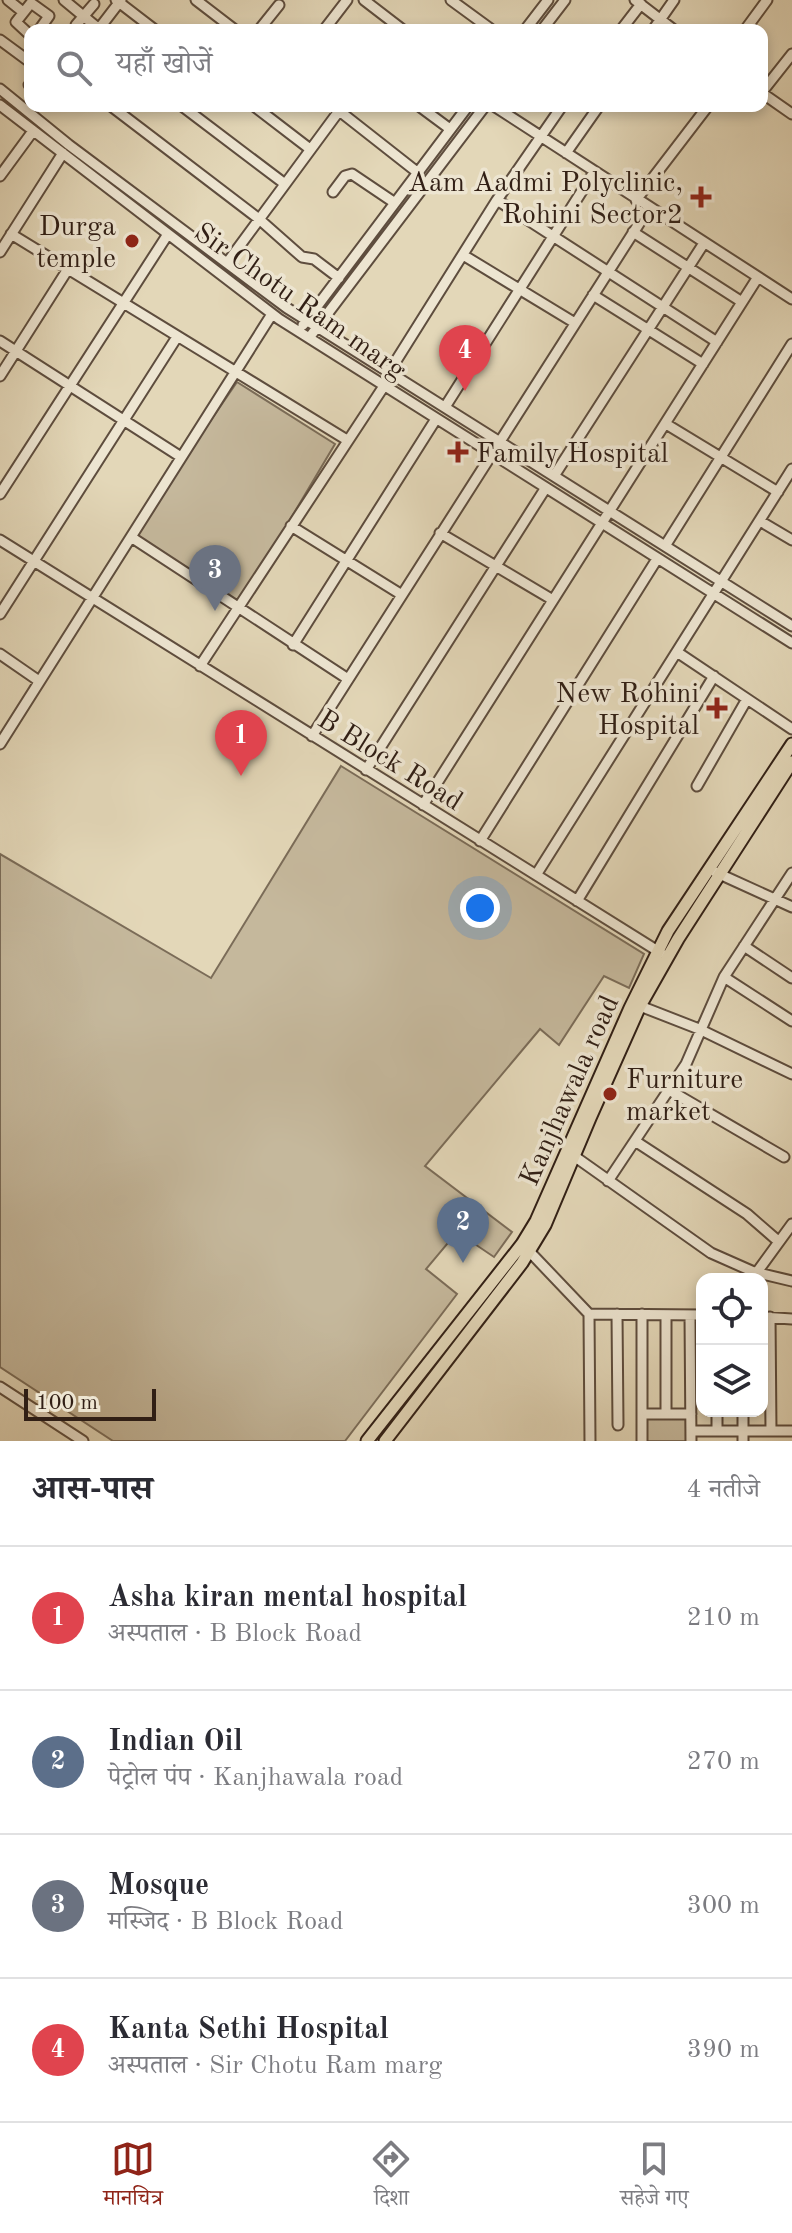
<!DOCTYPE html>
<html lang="hi">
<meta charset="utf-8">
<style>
body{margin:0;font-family:"Old Standard TT","Noto Serif Devanagari",serif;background:#f7f7f7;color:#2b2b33}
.controls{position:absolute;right:24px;bottom:24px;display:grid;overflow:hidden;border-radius:16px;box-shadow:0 4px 12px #0003}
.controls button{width:72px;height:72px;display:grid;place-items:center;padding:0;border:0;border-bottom:2px solid #e1e1e2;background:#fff;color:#2b2b33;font:40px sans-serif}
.scale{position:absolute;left:24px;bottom:20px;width:132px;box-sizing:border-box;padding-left:8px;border:4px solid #311f15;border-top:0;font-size:22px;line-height:28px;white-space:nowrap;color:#311f15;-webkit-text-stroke:6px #ede5d1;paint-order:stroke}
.you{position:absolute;left:480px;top:908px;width:28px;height:28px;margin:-20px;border:6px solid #fff;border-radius:50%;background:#1a73e8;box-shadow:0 0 0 12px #1a73e833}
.badge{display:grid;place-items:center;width:52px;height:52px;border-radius:50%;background:#8f2418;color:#fff;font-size:26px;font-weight:700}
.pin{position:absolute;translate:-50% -66px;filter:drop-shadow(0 2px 4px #0008)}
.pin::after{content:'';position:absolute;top:42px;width:28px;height:24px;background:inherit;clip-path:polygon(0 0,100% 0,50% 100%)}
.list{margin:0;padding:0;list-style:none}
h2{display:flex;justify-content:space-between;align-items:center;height:104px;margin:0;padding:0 32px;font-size:34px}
h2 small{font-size:26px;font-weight:400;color:#7c7c81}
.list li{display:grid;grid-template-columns:52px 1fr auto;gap:24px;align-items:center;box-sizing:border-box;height:144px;padding:0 32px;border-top:2px solid #e1e1e2}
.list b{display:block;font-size:30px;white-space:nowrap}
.list p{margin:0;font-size:26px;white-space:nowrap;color:#7c7c81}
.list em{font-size:26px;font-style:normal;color:#7c7c81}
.icon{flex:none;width:44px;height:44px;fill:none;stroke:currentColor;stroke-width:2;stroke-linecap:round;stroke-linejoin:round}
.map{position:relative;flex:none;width:792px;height:1441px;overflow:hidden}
.search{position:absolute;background:#fff;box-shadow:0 4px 12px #0003;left:24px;right:24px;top:24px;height:88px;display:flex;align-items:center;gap:20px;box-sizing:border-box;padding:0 28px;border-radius:16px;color:#7c7c81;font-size:30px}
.sheet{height:680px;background:#fff}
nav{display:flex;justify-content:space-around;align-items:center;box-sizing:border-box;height:112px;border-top:2px solid #e1e1e2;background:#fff;font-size:22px;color:#7c7c81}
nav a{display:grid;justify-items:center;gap:4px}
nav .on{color:#8f2418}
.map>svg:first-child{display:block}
</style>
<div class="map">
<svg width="792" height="1441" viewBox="0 0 792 1441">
<rect width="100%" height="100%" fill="#e3d7b8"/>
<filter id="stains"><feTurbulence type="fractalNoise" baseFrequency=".0025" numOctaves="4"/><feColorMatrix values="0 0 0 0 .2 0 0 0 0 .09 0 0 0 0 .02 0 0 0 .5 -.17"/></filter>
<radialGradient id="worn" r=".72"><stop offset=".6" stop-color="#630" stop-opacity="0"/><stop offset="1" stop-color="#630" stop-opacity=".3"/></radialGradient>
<path fill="#c5b89c" stroke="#7b6c58" stroke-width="2" d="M237 382 335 444 237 609 131 537Z
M341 766 644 954 629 988 604 976 559 1045 540 1029 425 1166 512 1232 494 1257 457 1232 426 1269 457 1294 345 1441H113L0 1367V854L211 978Z
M646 1416 687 1417V1441H646Z"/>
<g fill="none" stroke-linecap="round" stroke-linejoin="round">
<defs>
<path id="minor" d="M8 0 23 12
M64 0 99 29
M116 0 155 30
M196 0 235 30
M364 0 403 30
M451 0 492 30
M635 0 674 30
M76 25 94 4
M98 30 121 0
M259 30 279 5
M324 30 347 0
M525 30 548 0
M542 30 565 0
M621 30 641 4
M653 30 674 0
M745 30 767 0
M30 35 16 22 31 3 49 16 39 30
M0 40 30 62
M29 85 30 84
M0 89 69 145 287 308 792 626
M762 92 792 54
M762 93 792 114
M0 105 279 319 792 643
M111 106 259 219 302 257 314 259 339 278
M182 106 285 184
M254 106 310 149
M333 106 417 172
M419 106 450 129
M494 106 792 299
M566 153 599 106
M0 176 33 131
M333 192 345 176 352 174 395 203
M497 200 717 342
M636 200 708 106
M633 232 742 302
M11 234 347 440
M0 252 63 153
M463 255 575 323
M227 263 339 111
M593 295 703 364
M303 325 468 106
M309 338 485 106
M0 341 181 457
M389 372 497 200 562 106
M0 376 68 269
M445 407 594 172
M666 424 778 492
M554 476 704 243
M0 494 168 234
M760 521 792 540
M291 526 402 595
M440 533 553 600
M131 537 348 679
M0 540 661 953
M665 546 792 344
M0 614 177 337
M293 645 436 419
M677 652 792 729
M0 654 39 681
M200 666 384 386
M312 736 649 208
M0 744 272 314
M366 770 545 489
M697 786 747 699
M423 805 758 277
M480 841 657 559
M715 872 792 907
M536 875 792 469
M577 901 714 676
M744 946 792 978
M724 977 792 1021
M640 1006 699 1029 792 1074
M669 1090 784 1157
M635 1141 747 1214 778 1241
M574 1156 711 1253 754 1272 792 1281
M608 1181 686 1064 724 977 792 873
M529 1251 589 1314 702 1315
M752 1279 792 1224
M589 1314 590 1441
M617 1314 618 1425
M690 1315 691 1441
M762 1317 792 1319
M770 1317 771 1431
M0 1387 83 1441
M717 1411V1431
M642 1414H691
M666 1414V1315
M691 1431H792
M642 1441V1314
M743 1441V1411"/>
<path id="major" d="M367 1441 522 1244 536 1221 630 1008 668 931 792 744
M385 1441 522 1263 545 1225 590 1118 640 1006 678 939 792 762"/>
</defs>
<use href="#minor" stroke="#5e4d3e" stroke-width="13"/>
<use href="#major" stroke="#311f15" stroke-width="15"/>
<use href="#minor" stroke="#ede5d1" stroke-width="9"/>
<use href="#major" stroke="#e3d7b8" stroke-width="11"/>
</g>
<g fill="#8f2418" stroke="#ede5d1" stroke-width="3">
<path d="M697 185h8v8h8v8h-8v8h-8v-8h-8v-8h8z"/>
<circle cx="132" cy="241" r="8"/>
<path d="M454 440h8v8h8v8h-8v8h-8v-8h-8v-8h8z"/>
<path d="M713 696h8v8h8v8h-8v8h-8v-8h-8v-8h8z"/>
<circle cx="610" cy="1094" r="8"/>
</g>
<g text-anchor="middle" stroke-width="7" stroke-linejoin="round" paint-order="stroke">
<g font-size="28" fill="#311f15" stroke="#ede5d1" text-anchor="end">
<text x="683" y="191">Aam Aadmi Polyclinic,<tspan x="683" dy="32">Rohini Sector2</tspan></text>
<text x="116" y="235">Durga<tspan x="116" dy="32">temple</tspan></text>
<text x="476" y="462" text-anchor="start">Family Hospital</text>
<text x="699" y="702">New Rohini<tspan x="699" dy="32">Hospital</tspan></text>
<text x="626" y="1088" text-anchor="start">Furniture<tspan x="626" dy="32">market</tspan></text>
</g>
<g font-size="28" fill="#311f15" stroke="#ede5d1">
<text transform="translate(301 300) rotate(35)" y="10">Sir Chotu Ram marg</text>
<text transform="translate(391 759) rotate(32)" y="10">B Block Road</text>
<text transform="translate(568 1090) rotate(-66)" y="10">Kanjhawala road</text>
</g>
</g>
<rect width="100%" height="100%" filter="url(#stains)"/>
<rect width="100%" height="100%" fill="url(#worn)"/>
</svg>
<div class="controls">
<button><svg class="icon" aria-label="locate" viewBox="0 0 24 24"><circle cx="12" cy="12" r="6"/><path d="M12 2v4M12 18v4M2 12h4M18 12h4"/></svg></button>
<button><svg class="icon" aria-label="layers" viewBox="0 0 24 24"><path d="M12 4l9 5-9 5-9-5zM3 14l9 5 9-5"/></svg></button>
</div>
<div class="scale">100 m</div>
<div class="you"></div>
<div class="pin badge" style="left:241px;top:776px;background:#e0444e">1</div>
<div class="pin badge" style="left:463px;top:1263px;background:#5c6f8a">2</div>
<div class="pin badge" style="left:215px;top:611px;background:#6b7280">3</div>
<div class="pin badge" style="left:465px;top:391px;background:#e0444e">4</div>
<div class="search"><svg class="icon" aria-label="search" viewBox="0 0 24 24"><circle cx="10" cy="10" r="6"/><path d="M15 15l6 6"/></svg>यहाँ खोजें</div>
</div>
<section class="sheet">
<h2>आस-पास<small>4 नतीजे</small></h2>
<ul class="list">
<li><span class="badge" style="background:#e0444e">1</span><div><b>Asha kiran mental hospital</b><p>अस्पताल · B Block Road</p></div><em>210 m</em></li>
<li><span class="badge" style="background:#5c6f8a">2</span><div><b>Indian Oil</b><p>पेट्रोल पंप · Kanjhawala road</p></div><em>270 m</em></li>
<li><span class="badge" style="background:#6b7280">3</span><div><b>Mosque</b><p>मस्जिद · B Block Road</p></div><em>300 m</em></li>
<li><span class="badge" style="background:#e0444e">4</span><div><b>Kanta Sethi Hospital</b><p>अस्पताल · Sir Chotu Ram marg</p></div><em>390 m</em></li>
</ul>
</section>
<nav>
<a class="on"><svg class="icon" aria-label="map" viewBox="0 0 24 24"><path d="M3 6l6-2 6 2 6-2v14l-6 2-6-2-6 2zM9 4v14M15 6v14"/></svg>मानचित्र</a>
<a><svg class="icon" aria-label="directions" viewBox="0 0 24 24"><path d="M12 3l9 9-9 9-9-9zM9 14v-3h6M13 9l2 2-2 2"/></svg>दिशा</a>
<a><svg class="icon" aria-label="saved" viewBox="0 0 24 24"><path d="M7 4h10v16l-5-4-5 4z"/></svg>सहेजे गए</a>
</nav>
